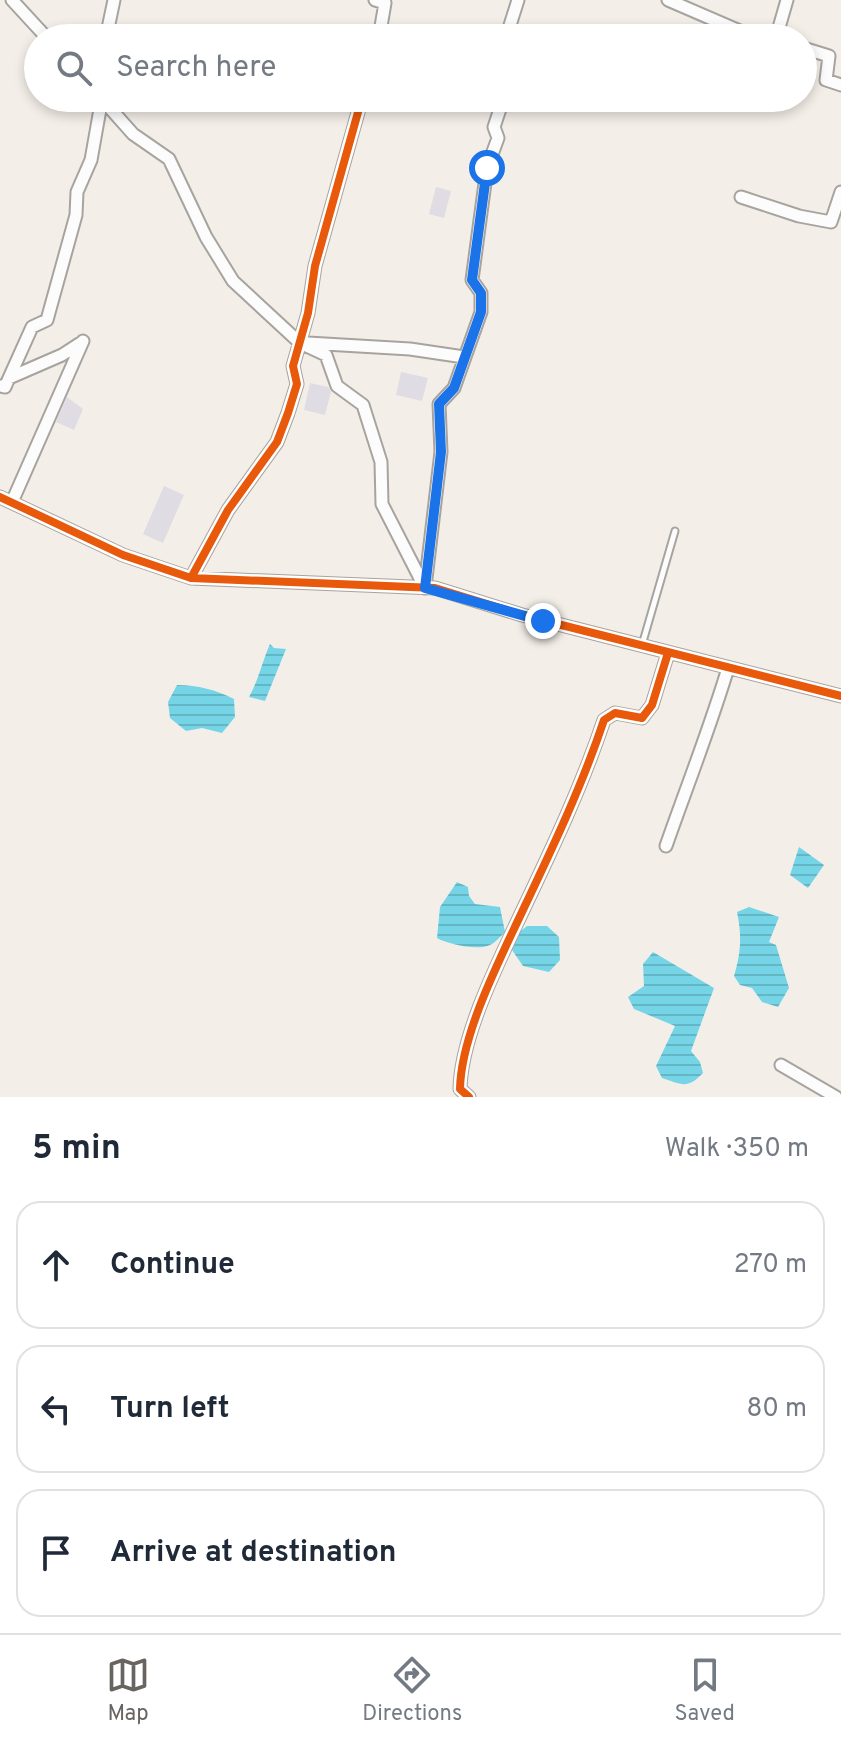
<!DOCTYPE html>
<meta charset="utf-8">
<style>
body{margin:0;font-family:Overpass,sans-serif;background:#f6f6f7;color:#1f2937}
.stop{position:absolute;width:24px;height:24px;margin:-18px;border:6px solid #1a73e8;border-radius:50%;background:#fff}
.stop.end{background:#1a73e8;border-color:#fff;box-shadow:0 2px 8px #0008}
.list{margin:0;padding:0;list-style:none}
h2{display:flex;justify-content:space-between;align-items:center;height:104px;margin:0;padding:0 32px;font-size:34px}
h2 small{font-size:26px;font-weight:400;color:#747a83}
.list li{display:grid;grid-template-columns:52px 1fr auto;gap:24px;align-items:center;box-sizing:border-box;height:128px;margin:0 16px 16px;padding:0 16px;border:2px solid #e0e1e3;border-radius:24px}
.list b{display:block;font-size:30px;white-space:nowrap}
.list em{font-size:26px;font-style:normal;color:#747a83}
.icon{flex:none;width:44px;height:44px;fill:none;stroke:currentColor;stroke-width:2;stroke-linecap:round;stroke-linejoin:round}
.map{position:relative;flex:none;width:841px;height:1097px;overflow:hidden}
.search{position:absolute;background:#fff;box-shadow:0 4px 12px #0003;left:24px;right:24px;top:24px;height:88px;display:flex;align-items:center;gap:20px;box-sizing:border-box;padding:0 28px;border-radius:44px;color:#747a83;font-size:30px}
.sheet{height:536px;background:#fff}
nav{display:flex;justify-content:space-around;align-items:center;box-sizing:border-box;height:112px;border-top:2px solid #e0e1e3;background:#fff;font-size:22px;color:#747a83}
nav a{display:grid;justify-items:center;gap:4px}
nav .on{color:#686460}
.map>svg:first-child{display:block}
</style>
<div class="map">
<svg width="841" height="1097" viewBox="0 0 841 1097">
<defs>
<pattern id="water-rules" width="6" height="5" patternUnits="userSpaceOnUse" patternTransform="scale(2)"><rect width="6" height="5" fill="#75d5e7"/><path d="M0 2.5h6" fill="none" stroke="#65b6c5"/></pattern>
</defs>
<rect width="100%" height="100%" fill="#f4eee8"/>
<path fill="url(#water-rules)" d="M270 644 274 648 286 649 265 701 249 697C259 679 262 662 270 644Z
M177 685C198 685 216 690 234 699L235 717 222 733 202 728 186 731 170 718 168 702Z
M799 847 824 865 808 888 790 875Z
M457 882 468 887 469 896 475 904 500 907 505 932C501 936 495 943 490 945 478 951 447 944 437 938L440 907Z
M749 907 779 917 769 942 776 945 789 988 778 1007 762 1002 752 988 740 985 734 976C741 953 742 936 737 912Z
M527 926H547L559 937 560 960 549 972 523 966 512 950 517 934Z
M653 952 714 988 691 1051 700 1062 703 1073C687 1090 681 1084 662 1078L656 1066 675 1026 634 1009 628 997 644 986 643 964Z"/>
<path fill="#dfdce4" d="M436 187 451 191 444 218 429 214Z
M401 372 428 378 422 401 396 395Z
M310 383 328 387 331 392 325 415 304 410Z
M67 397 83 409 74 430 56 422Z
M164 486 184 495 163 543 143 534Z"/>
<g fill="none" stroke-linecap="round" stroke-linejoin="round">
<defs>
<path id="lane" d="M642 645 675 531"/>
<path id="street" d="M12 0 47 38
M375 0 385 3 379 38
M668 0 749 35 766 38
M106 38 114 0
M506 38 518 0
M776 38 787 0
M803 48 829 56 826 80 841 85
M101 98 133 134 169 159 206 237 233 281 300 343 326 355 337 386 363 405 381 462 382 504 425 588
M741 197 799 216 831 222 841 192
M308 343 410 349 464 357
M9 378 62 355 82 342
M0 386 5 387 32 327 47 320 76 215 77 192 91 160 102 98
M0 497 123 555 191 578 228 510 277 442 288 413 297 384 293 366 308 313 315 266 362 98
M12 502 83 341
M191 578 435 588 522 615 841 696
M425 587 441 452 439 404 454 388 481 312V293L472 280 487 168 498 138 494 127 502 103 499 98
M666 846C687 786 710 728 728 668
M781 1065 836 1097
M469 1097 460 1089C461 1035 499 961 522 912 552 849 582 786 604 720L615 713 642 718 652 705 668 653"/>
</defs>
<use href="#lane" stroke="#a7a39e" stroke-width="9"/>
<use href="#street" stroke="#a7a39e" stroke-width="15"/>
<use href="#lane" stroke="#fdfcfc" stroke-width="5"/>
<use href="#street" stroke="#fdfcfc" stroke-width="11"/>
<defs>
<path id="cycleway" d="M0 497 123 555 191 578 228 510 277 442 288 413 297 384 293 366 308 313 315 266 362 98
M191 578 435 588 522 615 841 696
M469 1097 460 1089C461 1035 499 961 522 912 552 849 582 786 604 720L615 713 642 718 652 705 668 653"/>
</defs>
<use href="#cycleway" stroke="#fff" stroke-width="13"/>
<use href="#cycleway" stroke="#e8590c" stroke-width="8"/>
</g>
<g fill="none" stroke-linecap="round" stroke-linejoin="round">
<path stroke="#1a73e8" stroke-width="10" d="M487 168 472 280 481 293V312L454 388 439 404 441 452 425 588 543 621"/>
</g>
</svg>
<div class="stop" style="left:487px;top:168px"></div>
<div class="stop end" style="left:543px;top:621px"></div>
<div class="search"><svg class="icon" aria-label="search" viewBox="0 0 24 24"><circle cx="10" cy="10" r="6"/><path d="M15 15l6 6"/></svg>Search here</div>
</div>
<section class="sheet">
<h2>5 min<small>Walk · 350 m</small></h2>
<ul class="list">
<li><svg class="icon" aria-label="ahead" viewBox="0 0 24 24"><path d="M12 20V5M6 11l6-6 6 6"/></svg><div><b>Continue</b></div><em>270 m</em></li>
<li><svg class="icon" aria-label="left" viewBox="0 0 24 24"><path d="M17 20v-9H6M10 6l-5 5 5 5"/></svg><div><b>Turn left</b></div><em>80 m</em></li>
<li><svg class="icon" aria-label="arrive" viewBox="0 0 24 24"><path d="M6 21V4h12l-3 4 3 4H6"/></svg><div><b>Arrive at destination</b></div></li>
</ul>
</section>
<nav>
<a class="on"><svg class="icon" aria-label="map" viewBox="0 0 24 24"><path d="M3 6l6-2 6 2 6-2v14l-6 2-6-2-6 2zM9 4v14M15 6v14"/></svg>Map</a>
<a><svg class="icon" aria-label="directions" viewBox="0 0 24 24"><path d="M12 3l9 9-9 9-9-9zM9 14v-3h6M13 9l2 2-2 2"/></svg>Directions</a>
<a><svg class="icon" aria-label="saved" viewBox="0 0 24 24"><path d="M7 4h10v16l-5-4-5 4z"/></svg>Saved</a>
</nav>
